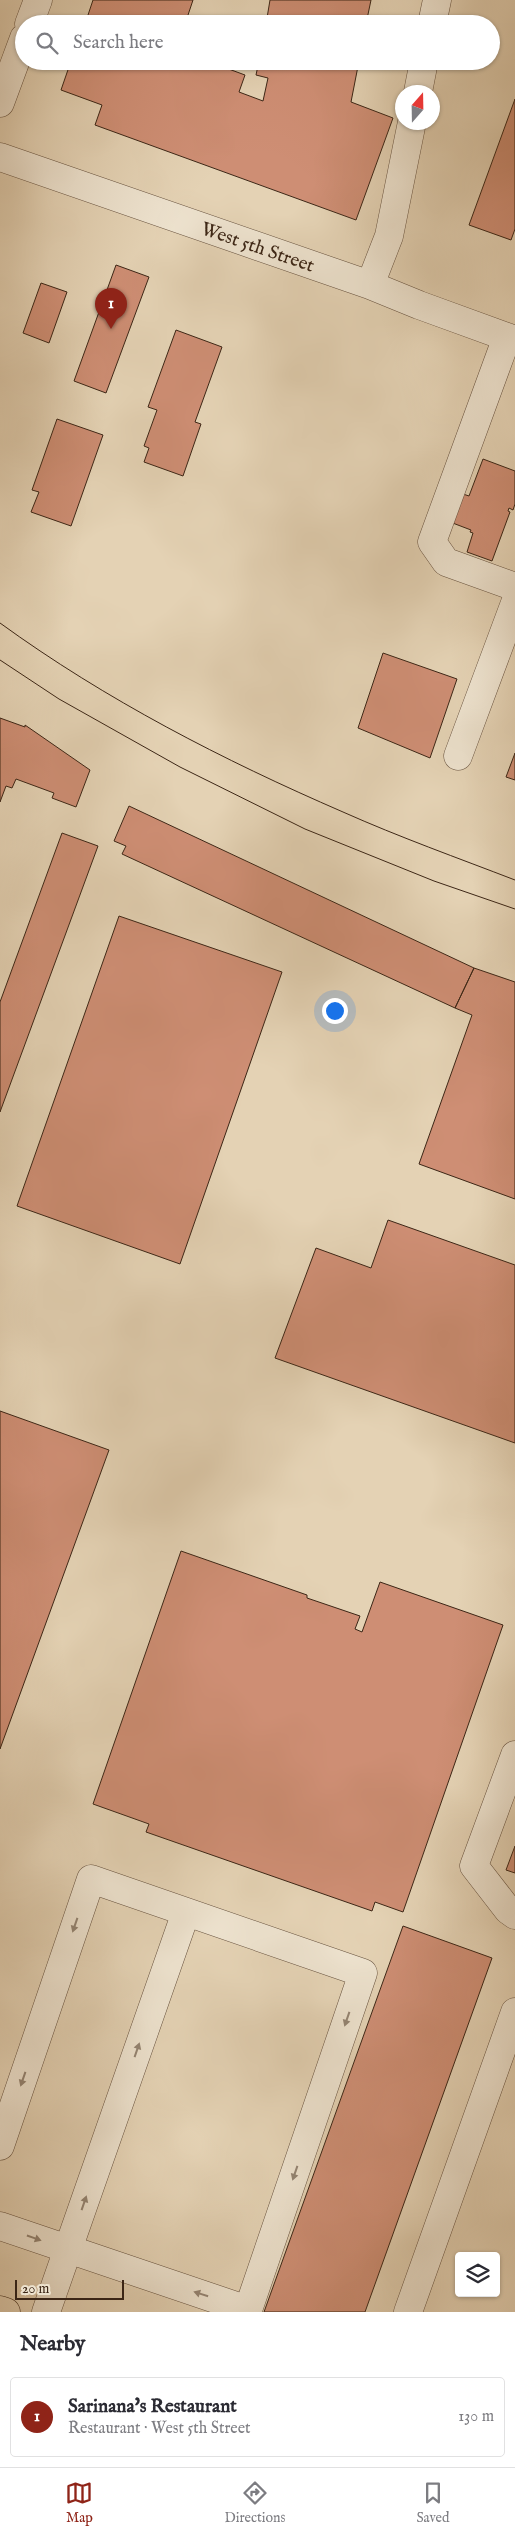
<!DOCTYPE html>
<meta charset="utf-8">
<style>
body{margin:0;font-family:"IM FELL English",serif;background:#f2f2f3;color:#2b2b33}
.controls{position:absolute;right:15px;bottom:15px;display:grid;overflow:hidden;border-radius:5px;box-shadow:0 1px 4px #0004}
.controls button{width:45px;height:45px;display:grid;place-items:center;padding:0;border:0;border-bottom:1px solid #e1e1e2;background:#fff;color:#2b2b33;font:25px sans-serif}
.compass{position:absolute;left:395px;top:85px;width:45px;height:45px;border-radius:50%;background:#fff;box-shadow:0 1px 4px #0004;rotate:20deg}
.scale{position:absolute;left:15px;bottom:12px;width:109px;box-sizing:border-box;padding-left:5px;border:2px solid #3c2616;border-top:0;font-size:14px;line-height:18px;white-space:nowrap;color:#3c2616;-webkit-text-stroke:4px #ede2ce;paint-order:stroke}
.you{position:absolute;left:334px;top:1010px;width:18px;height:18px;margin:-12px;border:4px solid #fff;border-radius:50%;background:#1a73e8;box-shadow:0 0 0 8px #1a73e833}
.badge{display:grid;place-items:center;width:32px;height:32px;border-radius:50%;background:#8f2418;color:#fff;font-size:16px;font-weight:700}
.pin{position:absolute;translate:-50% -41px;filter:drop-shadow(0 1px 2px #0008)}
.pin::after{content:'';position:absolute;top:26px;width:18px;height:15px;background:inherit;clip-path:polygon(0 0,100% 0,50% 100%)}
.list{margin:0;padding:0;list-style:none}
h2{display:flex;justify-content:space-between;align-items:center;height:65px;margin:0;padding:0 20px;font-size:21px}
h2 small{font-size:16px;font-weight:400;color:#7c7c81}
.list li{display:grid;grid-template-columns:32px 1fr auto;gap:15px;align-items:center;box-sizing:border-box;height:80px;margin:0 10px 10px;padding:0 10px;border:1px solid #e1e1e2;border-radius:5px}
.list b{display:block;font-size:19px;white-space:nowrap}
.list p{margin:0;font-size:16px;white-space:nowrap;color:#7c7c81}
.list em{font-size:16px;font-style:normal;color:#7c7c81}
.icon{flex:none;width:28px;height:28px;fill:none;stroke:currentColor;stroke-width:2;stroke-linecap:round;stroke-linejoin:round}
.map{position:relative;flex:none;width:515px;height:2312px;overflow:hidden}
.search{position:absolute;background:#fff;box-shadow:0 1px 4px #0004;left:15px;right:15px;top:15px;height:55px;display:flex;align-items:center;gap:12px;box-sizing:border-box;padding:0 18px;border-radius:28px;color:#7c7c81;font-size:19px}
.sheet{height:155px;background:#fff}
nav{display:flex;justify-content:space-around;align-items:center;box-sizing:border-box;height:70px;border-top:1px solid #e1e1e2;background:#fff;font-size:14px;color:#7c7c81}
nav a{display:grid;justify-items:center;gap:2px}
nav .on{color:#8f2418}
.map>svg:first-child{display:block}
</style>
<div class="map">
<svg width="515" height="2312" viewBox="0 0 515 2312">
<rect width="100%" height="100%" fill="#e4d2b4"/>
<filter id="stains"><feTurbulence type="fractalNoise" baseFrequency=".004" numOctaves="4"/><feColorMatrix values="0 0 0 0 .2 0 0 0 0 .09 0 0 0 0 .02 0 0 0 .5 -.17"/></filter>
<radialGradient id="worn" r=".72"><stop offset=".6" stop-color="#630" stop-opacity="0"/><stop offset="1" stop-color="#630" stop-opacity=".3"/></radialGradient>
<path fill="#ce8e74" stroke="#3c2616" d="M93 0H193L185 24H85Z
M270 0H371L366 24H266Z
M71 61H207L245 75 239 92 263 101 268 78 256 75 259 61H359L351 102 393 118 356 220 95 125 102 105 61 90Z
M515 99V229L511 240 469 225Z
M116 265 149 277 106 393 74 381Z
M41 283 67 292 49 343 23 333Z
M176 330 222 347 195 422 201 424 183 476 144 462 149 448 144 446 157 410 148 407Z
M57 419 103 435 71 526 31 512 39 492 32 490Z
M483 459 515 471V504L513 510 509 508 508 511 510 512 492 561 467 552 473 533 470 532 471 530 450 522 460 493 469 496Z
M383 653 457 679 430 758 358 728Z
M0 718 25 727V725L90 770 76 807 52 798 54 793 16 779 12 788 6 786 0 802Z
M515 753V780L506 777Z
M129 806 474 968 455 1008 122 854 126 846 114 841Z
M62 833 98 846 0 1112V1002Z
M119 916 282 972 180 1264 17 1206Z
M474 968 515 982V1199L419 1164 472 1015 455 1008Z
M388 1220 515 1265V1443L275 1358 316 1248 371 1268Z
M0 1411 109 1450 0 1749Z
M181 1551 307 1595V1598L360 1616 355 1629 362 1632 380 1582 503 1625 403 1912 375 1902 372 1911 146 1832 149 1824 93 1804Z
M515 1846V1873L506 1870Z
M403 1926 492 1958 365 2312H264Z"/>
<g fill="none" stroke-linecap="round" stroke-linejoin="round">
<defs>
<path id="minor" d="M29 24 38 0
M432 24 437 0
M418 92 424 61
M0 103 24 38
M0 157 370 285 419 305 515 340
M370 285 389 236 412 122
M507 337 432 542 446 562 515 587
M458 756 515 603
M515 1755 474 1866 508 1910 515 1915
M0 2146 91 1879 363 1973 248 2310 0 2226
M46 2312 186 1912
M408 2312 515 2012"/>
<path id="major" d="M0 2310 6 2312"/>
</defs>
<use href="#minor" stroke="#66513e" stroke-width="29"/>
<use href="#major" stroke="#3c2616" stroke-width="29"/>
<use href="#minor" stroke="#ede2ce" stroke-width="28"/>
<use href="#major" stroke="#e4d2b4" stroke-width="28"/>
<path stroke="#3c2616" stroke-width="1" d="M0 623C106 700 223 760 343 812 399 837 458 858 515 880
M0 660 59 699 180 767 305 829 434 881 515 909"/>
</g>
<defs><path id="oneway-solid" d="M-6-.8H1V-3.2L6.5 0L1 3.2V.8H-6Z" transform="scale(1.25)"/></defs>
<g fill="#948472">
<use href="#oneway-solid" transform="translate(75 1925) rotate(109)"/>
<use href="#oneway-solid" transform="translate(347 2019) rotate(109)"/>
<use href="#oneway-solid" transform="translate(137 2050) rotate(-71)"/>
<use href="#oneway-solid" transform="translate(23 2079) rotate(109)"/>
<use href="#oneway-solid" transform="translate(295 2173) rotate(109)"/>
<use href="#oneway-solid" transform="translate(84 2203) rotate(-71)"/>
<use href="#oneway-solid" transform="translate(34 2238) rotate(19)"/>
<use href="#oneway-solid" transform="translate(201 2294) rotate(-162)"/>
</g>
<g text-anchor="middle" stroke-width="5" stroke-linejoin="round" paint-order="stroke">
<g font-size="19" fill="#3c2616" stroke="#ede2ce">
<text transform="translate(258 246) rotate(19)" y="7">West 5th Street</text>
</g>
</g>
<rect width="100%" height="100%" filter="url(#stains)"/>
<rect width="100%" height="100%" fill="url(#worn)"/>
</svg>
<div class="controls">
<button><svg class="icon" aria-label="layers" viewBox="0 0 24 24"><path d="M12 4l9 5-9 5-9-5zM3 14l9 5 9-5"/></svg></button>
</div>
<svg class="compass" viewBox="-18 -18 36 36"><path d="M0-13l5 13h-10z" fill="#e53935"/><path d="M0 13l5-13h-10z" fill="#7c7c81"/></svg>
<div class="scale">20 m</div>
<div class="you"></div>
<div class="pin badge" style="left:111px;top:329px">1</div>
<div class="search"><svg class="icon" aria-label="search" viewBox="0 0 24 24"><circle cx="10" cy="10" r="6"/><path d="M15 15l6 6"/></svg>Search here</div>
</div>
<section class="sheet">
<h2>Nearby<small></small></h2>
<ul class="list">
<li><span class="badge">1</span><div><b>Sarinana's Restaurant</b><p>Restaurant · West 5th Street</p></div><em>130 m</em></li>
</ul>
</section>
<nav>
<a class="on"><svg class="icon" aria-label="map" viewBox="0 0 24 24"><path d="M3 6l6-2 6 2 6-2v14l-6 2-6-2-6 2zM9 4v14M15 6v14"/></svg>Map</a>
<a><svg class="icon" aria-label="directions" viewBox="0 0 24 24"><path d="M12 3l9 9-9 9-9-9zM9 14v-3h6M13 9l2 2-2 2"/></svg>Directions</a>
<a><svg class="icon" aria-label="saved" viewBox="0 0 24 24"><path d="M7 4h10v16l-5-4-5 4z"/></svg>Saved</a>
</nav>
